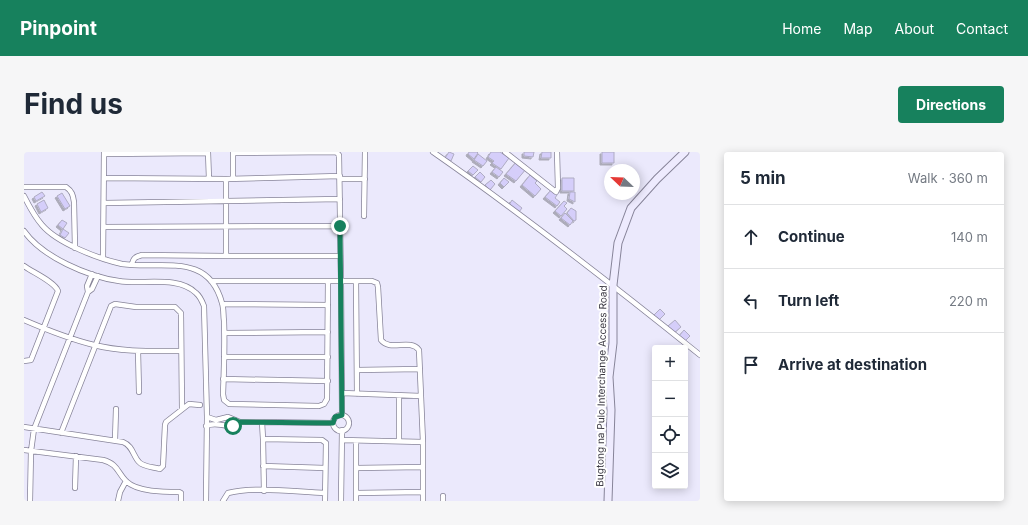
<!DOCTYPE html>
<meta charset="utf-8">
<style>
body{margin:0;font-family:Inter,sans-serif;background:#f6f6f7;color:#1f2937}
.controls{position:absolute;right:12px;bottom:12px;display:grid;overflow:hidden;border-radius:4px;box-shadow:0 2px 10px #0003}
.controls button{width:36px;height:36px;display:grid;place-items:center;padding:0;border:0;border-bottom:1px solid #e0e1e3;background:#fff;color:#1f2937;font:20px sans-serif}
.compass{position:absolute;left:580px;top:12px;width:36px;height:36px;border-radius:50%;background:#fff;box-shadow:0 2px 10px #0003;rotate:293deg}
.stop{position:absolute;width:12px;height:12px;margin:-9px;border:3px solid #17815d;border-radius:50%;background:#fff}
.stop.end{background:#17815d;border-color:#fff;box-shadow:0 1px 4px #0008}
.list{margin:0;padding:0;list-style:none}
h2{display:flex;justify-content:space-between;align-items:center;height:52px;margin:0;padding:0 16px;font-size:17px}
h2 small{font-size:13px;font-weight:400;color:#747a83}
.list li{display:grid;grid-template-columns:26px 1fr auto;gap:12px;align-items:center;box-sizing:border-box;height:64px;padding:0 16px;border-top:1px solid #e0e1e3}
.list b{display:block;font-size:15px;white-space:nowrap}
.list em{font-size:13px;font-style:normal;color:#747a83}
.icon{flex:none;width:22px;height:22px;fill:none;stroke:currentColor;stroke-width:2;stroke-linecap:round;stroke-linejoin:round}
.map{position:relative;flex:none;width:676px;height:349px;overflow:hidden;border-radius:4px}
header{display:flex;align-items:center;gap:24px;box-sizing:border-box;height:56px;padding:0 20px;background:#17815d;color:#fff}
header strong{font-size:19px}
nav{display:flex;gap:22px;margin-inline-start:auto;font-size:14px}
.intro{display:flex;align-items:center;justify-content:space-between;box-sizing:border-box;height:96px;padding:0 24px}
h1{margin:0;font-size:28px}
.button{padding:10px 18px;border-radius:4px;background:#17815d;color:#fff;font-size:14px;font-weight:700}
main{display:flex;gap:24px;padding:0 24px}
aside{flex:1;background:#fff;border-radius:4px;box-shadow:0 2px 10px #0003}
.map>svg:first-child{display:block}
</style>
<header>
<strong>Pinpoint</strong>
<nav><a>Home</a><a>Map</a><a>About</a><a>Contact</a></nav>
</header>
<div class="intro"><h1>Find us</h1><a class="button">Directions</a></div>
<main>
<div class="map">
<svg width="676" height="349" viewBox="0 0 676 349">
<defs>
<filter id="shadow"><feDropShadow dx="-2" dy="2" stdDeviation="0" flood-color="#0004"/></filter>
</defs>
<rect width="100%" height="100%" fill="#ebe9fc"/>
<path fill="#d5cefa" stroke="#afacc3" filter="url(#shadow)" d="M425 0 430 2 427 9 421 6Z
M445 0H453L454 1 450 7 444 2Z
M467 0H476L485 6 477 17 468 11 470 9 464 5Z
M500 0H510L509 5 500 4Z
M518 0H527V6H517Z
M578 0H590V11H578Z
M454 2 463 9 459 14 450 8Z
M493 9 502 17 492 29 482 22Z
M449 14 454 18 449 23 444 19Z
M472 15 479 20 475 25 468 20Z
M456 20 461 25 457 30 451 25Z
M506 23 513 29 511 31 517 37 511 44 498 33Z
M480 26 485 30 480 35 476 31Z
M538 26H550V39H538Z
M467 28 471 32 466 38 461 33Z
M527 38 533 43 531 46 536 50 533 54 521 45Z
M18 40 21 44 12 49 10 45Z
M546 40H551V50L545 47Z
M38 41 46 54 41 57 33 44Z
M20 48 24 56 17 60 13 52Z
M488 48 498 56 495 60 485 53Z
M540 49 543 51 540 54 543 57 537 64 531 59Z
M547 56 552 59V68L550 69 543 61Z
M541 61 549 69 546 73 537 66Z
M38 68 43 71 39 77 34 73Z
M39 77 45 81 41 86 36 83Z
M636 157 641 162 635 168 630 163Z
M651 168 657 175 650 181 644 174Z
M660 178 666 184 660 190 655 184Z"/>
<g fill="none" stroke-linecap="round" stroke-linejoin="round">
<defs>
<path id="street" d="M184 0 185 27
M409 0C501 64 589 133 676 203
M481 0 532 40 534 36 533 0
M209 1 312 0 315 3 317 129H348L353 131 354 135 357 188C366 200 386 186 395 198L399 290V349
M80 2 184 1
M80 26 202 27 316 24
M209 27V0
M316 27H341
M0 35H42C48 39 49 43 50 50L51 96
M0 44C5 54 10 64 18 73 33 91 75 107 98 112 138 118 184 99 198 151 200 157 199 163 200 169 201 193 200 218 199 242L200 248 205 252 295 254 300 252 303 247 304 129H317L318 263
M80 51 316 47
M340 64 341 0
M80 75 316 74
M0 79C18 105 65 125 95 129 118 133 154 123 172 141 176 144 178 149 180 154L183 265 182 349
M202 104V27
M79 106 80 0
M108 113C109 106 111 105 118 103L202 104H316
M0 114C8 120 31 130 34 139L7 208 0 209
M187 129H304
M332 129 333 242
M64 140 63 134 68 122
M199 152 304 153
M0 168C23 178 46 187 70 193 98 200 128 199 157 199
M201 181 304 180
M114 199 115 240
M200 205H304
M333 218 396 217
M199 227 304 229
M318 241 397 244
M309 271a8 8 0 1 1 16 0a8 8 0 1 1-16 0Z
M216 270H238
M182 274C196 268 200 279 216 270L204 265 192 268 183 265
M0 275 99 290C109 294 109 304 115 310 119 315 130 315 136 317L139 314 141 273 142 270 165 252 176 253
M37 281 87 154 91 152 112 155H151L157 161 158 257
M239 287 238 270 309 271
M91 288 92 257
M318 288 399 290
M332 289V349
M375 289V244
M0 298 79 308C94 312 93 320 102 329 113 340 140 340 155 340L157 341V349
M239 314 301 316
M332 316 399 315
M51 336 52 304
M240 339 239 287 298 288 302 291 301 349
M332 341 399 340
M419 344V349
M6 349 7 299 10 277 64 140 68 137 74 124
M94 349 96 340 102 329
M199 349 204 341C232 334 272 340 301 341
M317 349 318 278"/>
<path id="secondary" d="M584 349 587 258 585 225 589 191V133L594 91 607 56 633 27 661 0"/>
</defs>
<use href="#street" stroke="#878499" stroke-width="6"/>
<use href="#secondary" stroke="#878499" stroke-width="9"/>
<use href="#street" stroke="#fff" stroke-width="4.5"/>
<use href="#secondary" stroke="#eeebfe" stroke-width="7"/>
</g>
<g fill="none" stroke-linecap="round" stroke-linejoin="round">
<path stroke="#17815d" stroke-width="5" d="M209 274 216 270 309 271 311 265 318 263 316 74"/>
</g>
<g text-anchor="middle" stroke-width="4" stroke-linejoin="round" paint-order="stroke">
<g font-size="10" fill="#3c3a44" stroke="#fff">
<text transform="translate(577 234) rotate(-89)" y="4">Bugtong na Pulo Interchange Access Road</text>
</g>
</g>
</svg>
<div class="controls">
<button>+</button>
<button>−</button>
<button><svg class="icon" aria-label="locate" viewBox="0 0 24 24"><circle cx="12" cy="12" r="6"/><path d="M12 2v4M12 18v4M2 12h4M18 12h4"/></svg></button>
<button><svg class="icon" aria-label="layers" viewBox="0 0 24 24"><path d="M12 4l9 5-9 5-9-5zM3 14l9 5 9-5"/></svg></button>
</div>
<svg class="compass" viewBox="-18 -18 36 36"><path d="M0-13l5 13h-10z" fill="#e53935"/><path d="M0 13l5-13h-10z" fill="#747a83"/></svg>
<div class="stop" style="left:209px;top:274px"></div>
<div class="stop end" style="left:316px;top:74px"></div>
</div>
<aside>
<h2>5 min<small>Walk · 360 m</small></h2>
<ul class="list">
<li><svg class="icon" aria-label="ahead" viewBox="0 0 24 24"><path d="M12 20V5M6 11l6-6 6 6"/></svg><div><b>Continue</b></div><em>140 m</em></li>
<li><svg class="icon" aria-label="left" viewBox="0 0 24 24"><path d="M17 20v-9H6M10 6l-5 5 5 5"/></svg><div><b>Turn left</b></div><em>220 m</em></li>
<li><svg class="icon" aria-label="arrive" viewBox="0 0 24 24"><path d="M6 21V4h12l-3 4 3 4H6"/></svg><div><b>Arrive at destination</b></div></li>
</ul>
</aside>
</main>
